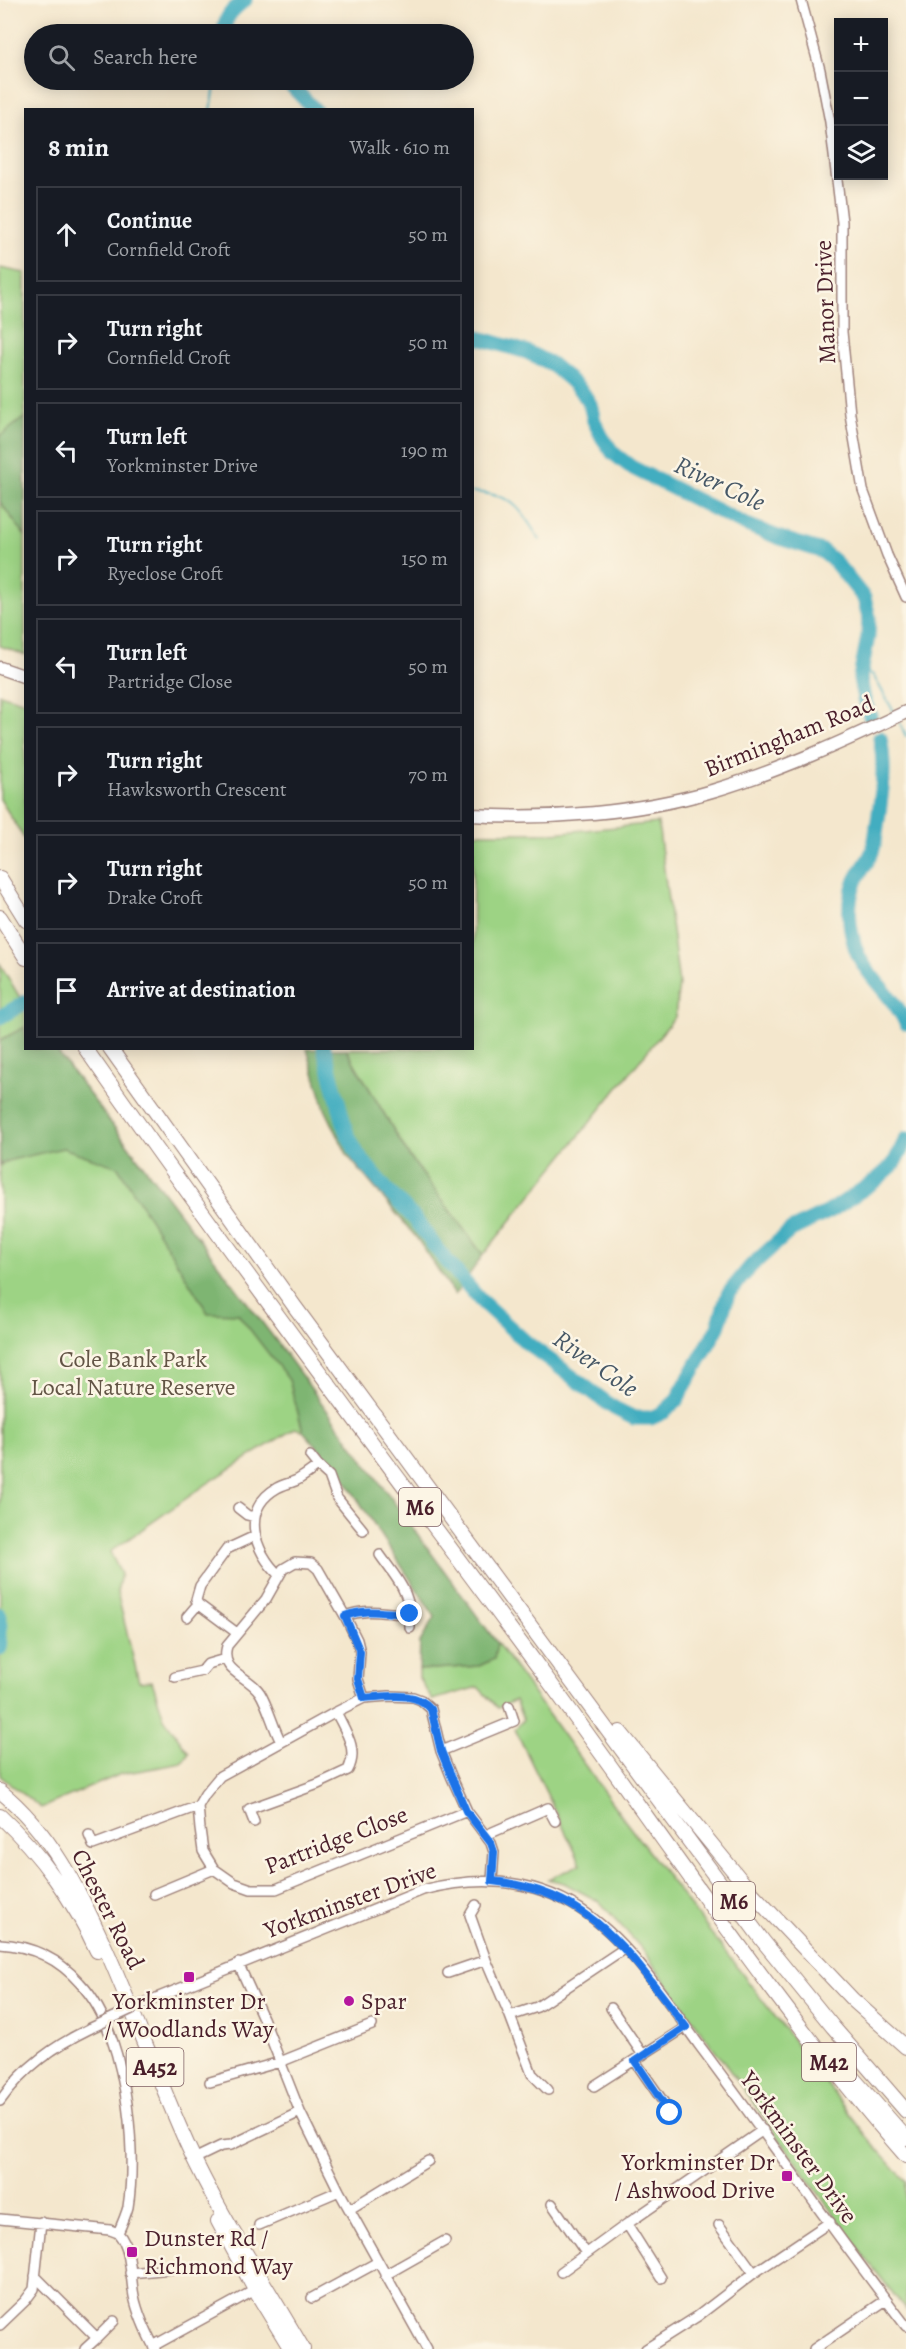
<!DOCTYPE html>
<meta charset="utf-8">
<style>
body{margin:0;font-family:Alegreya,serif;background:#20242c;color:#f1f3f6}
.controls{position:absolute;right:18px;top:18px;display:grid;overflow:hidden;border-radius:0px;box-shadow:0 3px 15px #0003}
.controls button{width:54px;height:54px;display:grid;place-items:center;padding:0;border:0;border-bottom:2px solid #363941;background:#171b24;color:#f1f3f6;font:30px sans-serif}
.stop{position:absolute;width:18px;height:18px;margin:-14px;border:4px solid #1a73e8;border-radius:50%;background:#fff}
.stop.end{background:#1a73e8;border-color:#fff;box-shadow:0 2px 6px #0008}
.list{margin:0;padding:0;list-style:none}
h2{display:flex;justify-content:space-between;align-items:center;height:78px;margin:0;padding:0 24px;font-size:26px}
h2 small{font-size:20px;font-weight:400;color:#9ea1a6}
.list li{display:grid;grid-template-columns:39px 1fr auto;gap:18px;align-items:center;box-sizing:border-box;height:96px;margin:0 12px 12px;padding:0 12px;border:2px solid #363941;border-radius:0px}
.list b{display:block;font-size:22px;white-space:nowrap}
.list p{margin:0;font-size:20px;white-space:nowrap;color:#9ea1a6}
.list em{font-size:20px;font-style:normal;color:#9ea1a6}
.icon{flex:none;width:33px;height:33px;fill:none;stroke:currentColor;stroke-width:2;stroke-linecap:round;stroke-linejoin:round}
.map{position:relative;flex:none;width:906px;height:2349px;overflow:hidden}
.search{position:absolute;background:#171b24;box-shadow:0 3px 15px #0003;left:24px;top:24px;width:450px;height:66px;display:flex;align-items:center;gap:15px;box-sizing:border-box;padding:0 21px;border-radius:33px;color:#9ea1a6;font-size:22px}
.panel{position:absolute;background:#171b24;box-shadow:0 3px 15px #0003;left:24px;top:108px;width:450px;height:942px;border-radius:0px}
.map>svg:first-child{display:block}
</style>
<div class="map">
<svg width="906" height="2349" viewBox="0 0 906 2349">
<rect width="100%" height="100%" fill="#fcf5e5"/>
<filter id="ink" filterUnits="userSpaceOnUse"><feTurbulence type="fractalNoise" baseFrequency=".0167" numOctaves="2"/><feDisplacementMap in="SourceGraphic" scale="12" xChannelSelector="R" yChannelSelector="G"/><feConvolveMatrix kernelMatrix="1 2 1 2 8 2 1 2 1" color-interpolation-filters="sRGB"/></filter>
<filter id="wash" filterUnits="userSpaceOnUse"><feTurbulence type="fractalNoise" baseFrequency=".008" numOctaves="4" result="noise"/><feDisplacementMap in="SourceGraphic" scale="24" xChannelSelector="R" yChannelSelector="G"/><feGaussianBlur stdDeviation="1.35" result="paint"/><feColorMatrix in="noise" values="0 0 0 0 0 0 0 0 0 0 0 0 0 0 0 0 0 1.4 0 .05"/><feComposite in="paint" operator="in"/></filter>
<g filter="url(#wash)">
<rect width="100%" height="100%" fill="#f4e7cd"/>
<path fill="#9dd384" stroke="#747958" stroke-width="1.5" d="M0 268 25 273V655L0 646Z
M0 694 25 702V840L0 799Z
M658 823 679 984 675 1017 483 1255 409 1156 346 1049 472 1048 473 833H553Z
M0 964 25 1006 26 1048 55 1049 280 1346 303 1431 295 1428 211 1481 110 1552 121 1574 117 1592 139 1682 152 1681 164 1718 189 1753 182 1763 121 1774 41 1808 0 1776Z
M497 1643 625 1821 872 2143 906 2181V2310L863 2255 642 1949 600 1902 564 1883 548 1879 581 1864 515 1729 523 1720 515 1700 498 1708 478 1687 432 1700 419 1678V1670L479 1666 494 1659Z"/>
<path fill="#7eb572" stroke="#646a4e" stroke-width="1.5" d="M25 417V536L0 502V436Z
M25 1027 26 1048 55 1049 280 1346 497 1643 494 1659 479 1666 419 1670 420 1642 435 1617 341 1474 303 1431 289 1380 238 1314 208 1313 118 1167 63 1148 11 1160 0 1165V1040Z
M307 1049H346L409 1156 483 1255 455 1295 416 1237 348 1156 325 1109Z"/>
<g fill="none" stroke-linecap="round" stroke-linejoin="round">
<path stroke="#42adc0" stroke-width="2" d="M211 110 216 80
M472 492C516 495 518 507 540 540
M862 669 873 675 894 712
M898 719 906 736"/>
<path stroke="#42adc0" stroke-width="15" d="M225 34C222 19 233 9 245 0
M286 80 315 110
M472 336 527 352 551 364 569 379 583 393 590 404 594 421 602 437 613 453 631 467 744 524 783 539 822 551 835 562 864 598 869 617 868 637 860 678 864 699 870 716
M880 738C886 766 882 792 878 820 876 830 876 842 872 852 868 862 861 870 856 880 847 900 848 921 854 943 862 975 893 993 906 1023
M0 1017 26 1002
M324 1048 346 1131 358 1155 388 1191 415 1219 436 1248 480 1300 527 1343 614 1408 634 1418H651L664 1412 676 1401 718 1327 728 1294 751 1266 791 1230 832 1210 875 1181 893 1165 906 1139
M0 1615V1648"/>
</g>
</g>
<g filter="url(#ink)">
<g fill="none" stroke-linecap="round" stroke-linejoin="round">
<defs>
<path id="minor" d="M801 0 820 70 830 122 842 222V332L850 414 863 490 887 555 906 597
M310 1456 318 1466
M238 1508 247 1515 255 1517
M279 1575C254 1552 240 1509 277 1488 284 1484 292 1483 299 1479 306 1475 312 1470 318 1466L329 1476 337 1498 363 1530
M410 1614V1628
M345 1616C369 1607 385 1614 410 1614 408 1589 394 1575 380 1555
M187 1617 198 1604
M237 1633 198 1604 196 1600 200 1586 227 1549 255 1536
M175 1677 202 1671 208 1664 225 1659
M281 1742C273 1727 268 1706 260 1693 249 1675 219 1673 227 1646L266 1599 283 1569 295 1562 311 1563 318 1569 345 1616 357 1640 360 1652 358 1679 364 1698
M441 1751 514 1721 509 1706
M467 1811 276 1889H251L234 1883 214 1869 203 1851 200 1829 198 1806 205 1794 220 1776 336 1712 364 1698 389 1696 413 1697 421 1700 431 1709 441 1751 452 1778 467 1811 491 1843 494 1852 492 1881
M254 1822 249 1809 318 1784 348 1770C359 1749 345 1731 336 1712
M89 1835 93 1845 198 1806
M486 1835 548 1808 555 1821
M154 1894 214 1869
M476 1905 470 1915 486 1960 510 2016 537 2007 625 1948
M0 1944C32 1946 59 1959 80 1983 125 2030 138 2145 128 2207 126 2215 122 2224 118 2233
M238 1963 263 2018 300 2112 339 2191 427 2349
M448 1973 486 1960
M149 2001 423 1890C477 1876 532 1878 580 1909 629 1941 665 1998 699 2045 769 2138 835 2234 906 2326
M611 2008 643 2055
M510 2016 532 2074 548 2090
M635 2061 671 2113
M210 2082 280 2062 372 2025
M594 2086 686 2027
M0 2101C24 2067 54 2046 91 2028
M194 2159 221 2146 231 2145 300 2112
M552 2204 586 2253
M350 2209 428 2161
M0 2219 110 2230 118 2233
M627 2224 661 2278
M259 2225 339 2191
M719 2225 754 2273
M118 2233C132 2249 130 2276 134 2296 138 2315 146 2332 155 2349
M561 2272 627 2224 763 2130
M130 2273 171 2269
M385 2275 445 2241
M35 2276 97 2338 85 2349
M312 2298 378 2262
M0 2325 25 2301 34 2289 41 2222
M97 2338 114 2321
M153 2346 255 2290
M646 2349 698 2316 754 2273 830 2222
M814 2349 886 2300"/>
<path id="major" d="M0 668 26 677
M472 815C549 820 638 813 712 791 779 771 843 742 906 712"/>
<path id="highway" d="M0 878 26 920
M0 917 26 958
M85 1048C235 1262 393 1470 548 1680 665 1839 776 2007 906 2156
M110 1048 295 1307 763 1941 833 2027 906 2111
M620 1732 749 1890 853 2000 906 2047
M0 1791C50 1831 79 1890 105 1947 134 2012 158 2079 187 2144 219 2215 264 2281 303 2349
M0 1816C40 1853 75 1902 97 1951
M852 2077 906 2138
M218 2221 255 2290 291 2349"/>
</defs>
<use href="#minor" stroke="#9f837c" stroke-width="12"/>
<use href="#major" stroke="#9f837c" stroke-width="15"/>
<use href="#highway" stroke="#9f837c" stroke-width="16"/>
<use href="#minor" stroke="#fff" stroke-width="9"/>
<use href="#major" stroke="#fff" stroke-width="12"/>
<use href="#highway" stroke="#fff" stroke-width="14"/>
<defs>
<path id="minor-bridge" d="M91 2028 149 2001"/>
</defs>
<use href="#minor-bridge" stroke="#9f837c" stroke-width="12" stroke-linecap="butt"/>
<use href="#minor-bridge" stroke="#fff" stroke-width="9"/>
</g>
</g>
<g fill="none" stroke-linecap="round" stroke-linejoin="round" filter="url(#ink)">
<path stroke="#1a73e8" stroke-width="8" d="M410 1614C385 1614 369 1607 345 1616L360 1652 358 1679 364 1698C386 1697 416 1690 431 1709L441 1751 452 1778 466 1811 491 1843 494 1852 492 1881C593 1891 629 1954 686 2027L635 2061 670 2113"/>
</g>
<g fill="#b5179e" stroke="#fcf5e5" stroke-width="2">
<rect x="183" y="1971" width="12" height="12" rx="3"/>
<circle cx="349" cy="2001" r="6"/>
<rect x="781" y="2170" width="12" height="12" rx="3"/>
<rect x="126" y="2246" width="12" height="12" rx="3"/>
</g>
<g text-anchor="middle" stroke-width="5" stroke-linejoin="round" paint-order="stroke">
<g fill="#fcf5e5" stroke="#7f5f63" stroke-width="1.5">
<rect x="399" y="1488" width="42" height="38" rx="4.5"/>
<rect x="713" y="1882" width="42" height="38" rx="4.5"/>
<rect x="802" y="2043" width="54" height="38" rx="4.5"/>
<rect x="126.5" y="2048" width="57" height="38" rx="4.5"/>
</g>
<g font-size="22" font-weight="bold" fill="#4a1f2b">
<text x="420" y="1515">M6</text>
<text x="734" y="1909">M6</text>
<text x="829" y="2070">M42</text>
<text x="155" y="2075">A452</text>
</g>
<g font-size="24" fill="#4a1f2b" stroke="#fcf5e5">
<text transform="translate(825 302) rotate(-92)" y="8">Manor Drive</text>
<text transform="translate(789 736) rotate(-22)" y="8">Birmingham Road</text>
<text transform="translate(336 1840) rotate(-21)" y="8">Partridge Close</text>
<text transform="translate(350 1900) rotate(-20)" y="8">Yorkminster Drive</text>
<text transform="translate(108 1909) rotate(63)" y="8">Chester Road</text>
<text transform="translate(799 2147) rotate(54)" y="8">Yorkminster Drive</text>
</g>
<g font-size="24" fill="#635546" stroke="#fcf5e5">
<text x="133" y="1367">Cole Bank Park<tspan x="133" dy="28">Local Nature Reserve</tspan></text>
</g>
<g font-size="24" fill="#4a1f2b" stroke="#fcf5e5" text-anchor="start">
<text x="189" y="2009" text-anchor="middle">Yorkminster Dr<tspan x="189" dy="28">/ Woodlands Way</tspan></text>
<text x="361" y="2009">Spar</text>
<text x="775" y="2170" text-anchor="end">Yorkminster Dr<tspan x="775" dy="28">/ Ashwood Drive</tspan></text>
<text x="144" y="2246">Dunster Rd /<tspan x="144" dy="28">Richmond Way</tspan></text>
</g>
<g font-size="26" font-style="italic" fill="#475867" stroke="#fcf5e5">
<text transform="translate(720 483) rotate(25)" y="9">River Cole</text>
<text transform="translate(596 1363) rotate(35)" y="9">River Cole</text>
</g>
</g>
</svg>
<div class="controls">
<button>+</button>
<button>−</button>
<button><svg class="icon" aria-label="layers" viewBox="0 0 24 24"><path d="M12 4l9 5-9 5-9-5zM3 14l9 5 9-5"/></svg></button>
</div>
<div class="stop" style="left:670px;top:2113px"></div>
<div class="stop end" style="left:410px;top:1614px"></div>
<div class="search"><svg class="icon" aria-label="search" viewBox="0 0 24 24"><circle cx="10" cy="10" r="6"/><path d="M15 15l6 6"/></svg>Search here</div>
<section class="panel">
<h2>8 min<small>Walk · 610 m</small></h2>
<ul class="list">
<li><svg class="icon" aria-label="ahead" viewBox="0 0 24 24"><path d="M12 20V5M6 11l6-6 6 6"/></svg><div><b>Continue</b><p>Cornfield Croft</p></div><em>50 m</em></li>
<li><svg class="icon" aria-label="right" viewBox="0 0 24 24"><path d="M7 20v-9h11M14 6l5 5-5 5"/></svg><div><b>Turn right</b><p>Cornfield Croft</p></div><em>50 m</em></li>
<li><svg class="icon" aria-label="left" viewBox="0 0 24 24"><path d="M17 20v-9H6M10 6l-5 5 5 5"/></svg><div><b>Turn left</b><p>Yorkminster Drive</p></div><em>190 m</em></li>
<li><svg class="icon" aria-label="right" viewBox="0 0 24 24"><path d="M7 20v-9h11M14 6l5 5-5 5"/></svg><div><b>Turn right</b><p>Ryeclose Croft</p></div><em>150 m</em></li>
<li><svg class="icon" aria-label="left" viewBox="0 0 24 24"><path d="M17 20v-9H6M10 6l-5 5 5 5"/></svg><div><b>Turn left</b><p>Partridge Close</p></div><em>50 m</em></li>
<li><svg class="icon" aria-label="right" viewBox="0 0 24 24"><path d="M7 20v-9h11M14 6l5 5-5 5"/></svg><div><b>Turn right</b><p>Hawksworth Crescent</p></div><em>70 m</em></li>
<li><svg class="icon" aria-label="right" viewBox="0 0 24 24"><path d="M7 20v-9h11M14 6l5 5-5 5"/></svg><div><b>Turn right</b><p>Drake Croft</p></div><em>50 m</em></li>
<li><svg class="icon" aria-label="arrive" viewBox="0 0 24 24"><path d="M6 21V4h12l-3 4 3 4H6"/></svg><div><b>Arrive at destination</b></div></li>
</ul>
</section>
</div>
